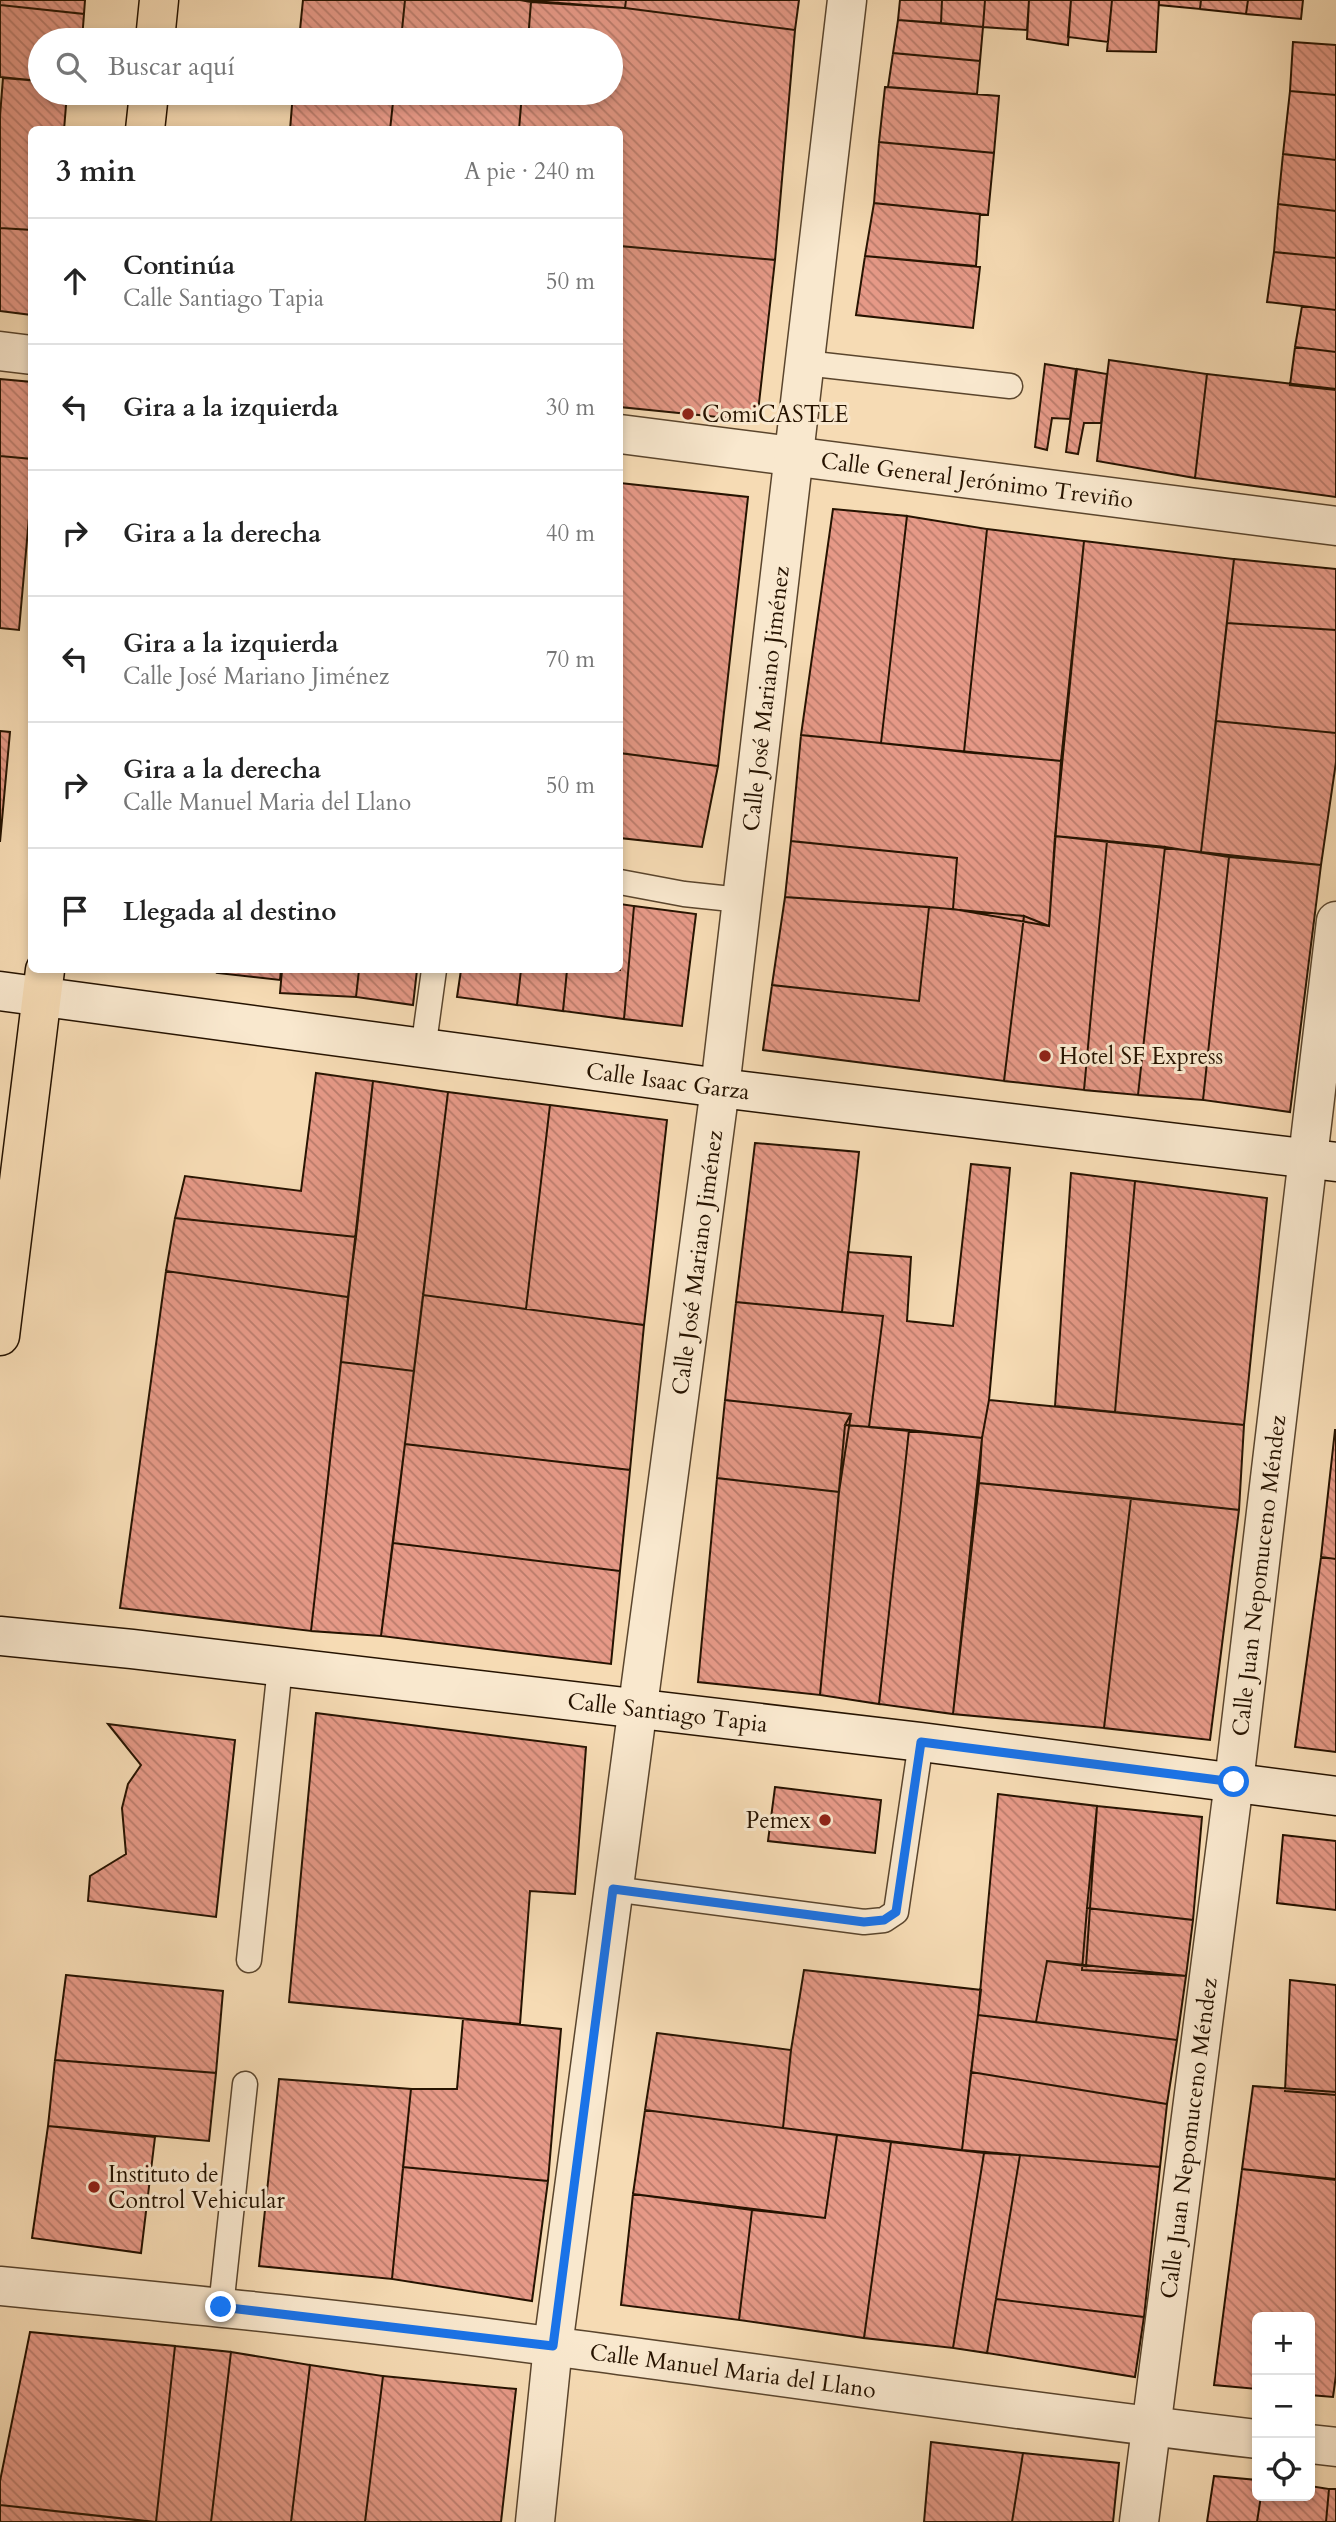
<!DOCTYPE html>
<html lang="es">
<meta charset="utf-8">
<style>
body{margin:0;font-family:Cardo,serif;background:#f2f2f2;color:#222}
.controls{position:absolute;right:21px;bottom:21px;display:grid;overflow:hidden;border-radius:10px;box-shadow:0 4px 10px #0003}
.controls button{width:63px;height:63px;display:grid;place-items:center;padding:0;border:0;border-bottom:2px solid #e0e0e0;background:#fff;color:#222;font:35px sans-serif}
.stop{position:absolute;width:21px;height:21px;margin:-16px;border:5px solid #1a73e8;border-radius:50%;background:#fff}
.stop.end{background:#1a73e8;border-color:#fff;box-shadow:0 2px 7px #0008}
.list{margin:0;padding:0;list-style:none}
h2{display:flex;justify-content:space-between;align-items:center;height:91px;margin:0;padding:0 28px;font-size:30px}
h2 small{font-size:23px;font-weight:400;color:#767676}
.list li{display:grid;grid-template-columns:46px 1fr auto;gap:21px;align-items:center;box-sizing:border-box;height:126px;padding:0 28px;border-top:2px solid #e0e0e0}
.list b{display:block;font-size:26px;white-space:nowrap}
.list p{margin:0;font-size:23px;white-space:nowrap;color:#767676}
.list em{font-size:23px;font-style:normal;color:#767676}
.icon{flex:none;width:38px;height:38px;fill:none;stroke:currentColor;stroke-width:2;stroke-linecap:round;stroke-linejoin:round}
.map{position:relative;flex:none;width:1336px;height:2522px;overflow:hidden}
.search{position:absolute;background:#fff;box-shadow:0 4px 10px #0003;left:28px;top:28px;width:595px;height:77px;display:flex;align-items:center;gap:18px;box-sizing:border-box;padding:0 24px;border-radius:38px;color:#767676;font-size:26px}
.panel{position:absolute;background:#fff;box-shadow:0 4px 10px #0003;left:28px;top:126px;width:595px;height:847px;border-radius:10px}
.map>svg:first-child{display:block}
</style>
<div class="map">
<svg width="1336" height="2522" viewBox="0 0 1336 2522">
<defs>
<pattern id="building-back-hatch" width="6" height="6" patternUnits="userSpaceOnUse" patternTransform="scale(1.75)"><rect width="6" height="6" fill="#e69987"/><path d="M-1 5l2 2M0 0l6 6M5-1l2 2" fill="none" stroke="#ba7c6c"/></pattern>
</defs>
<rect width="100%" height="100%" fill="#f6dbb4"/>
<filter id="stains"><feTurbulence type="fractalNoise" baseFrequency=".00286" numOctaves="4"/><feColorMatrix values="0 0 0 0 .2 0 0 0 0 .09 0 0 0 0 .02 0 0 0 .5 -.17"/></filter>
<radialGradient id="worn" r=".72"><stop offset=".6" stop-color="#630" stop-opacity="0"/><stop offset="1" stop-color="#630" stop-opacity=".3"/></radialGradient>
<path fill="url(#building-back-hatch)" stroke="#261300" stroke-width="2" d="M0 0H85L84 14 0 5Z
M303 0H405L401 40H299Z
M405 0H520L531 2 528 40H401Z
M520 0H626L625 8Z
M626 0H799L795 30 625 8Z
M900 0H942L941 23 898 20Z
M942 0H985L983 27 941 23Z
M985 0H1029L1027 30 983 27Z
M1029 0H1071L1068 45 1027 39Z
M1071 0H1112L1108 42 1068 37Z
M1112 0H1159L1156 52 1107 51Z
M1159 0H1201L1200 9 1159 5Z
M1201 0H1248L1246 14 1200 9Z
M1248 0H1303L1301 19 1246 14Z
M531 2 625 8 795 30 775 260 620 246V130H519L522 93H611V40H528Z
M0 5 84 14 82 40H40V81L0 77Z
M898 20 983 27 980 61 893 53Z
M1293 42 1336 45V95L1290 91Z
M893 53 980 61 977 94 888 87Z
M3 78 40 81V93H67L64 130H32V230L0 228V116Z
M885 87 999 96 994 153 879 142Z
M1290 91 1336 95V160L1283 154Z
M293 93H394L390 130H290Z
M394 93H522L519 130H390Z
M879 142 994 153 988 215 874 203Z
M1283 154 1336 160V211L1278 204Z
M874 203 980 214 976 266 865 256Z
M1278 204 1336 211V258L1274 252Z
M0 228 32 230V315L0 311Z
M620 246 775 260 757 421 620 407Z
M1274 252 1336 258V310L1267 302Z
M865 256 980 267 973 328 856 315Z
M1302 306 1336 310V352L1295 347Z
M1295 347 1336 352V390L1290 385Z
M1109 360 1207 374 1195 478 1097 461Z
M1045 364 1076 369 1070 419 1052 418 1047 450 1035 447Z
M1077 369 1107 374 1101 423H1084L1078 454 1066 452Z
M1207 374 1336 389V497L1195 478Z
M0 379 32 382V459L0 456Z
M0 456 32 459V484L19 630 0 628Z
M620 483 748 497 718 766 620 753Z
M833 509 907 516 881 743 801 735Z
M907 516 987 529 964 752 881 743Z
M987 529 1084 541 1061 761 964 752Z
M1084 541 1234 559 1201 852 1055 836Z
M1234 559 1336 569V630L1227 623Z
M1227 623 1336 630V733L1216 721Z
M1216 721 1336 733V762L1321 865 1201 852Z
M0 731 10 732 0 842Z
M801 735 1061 761 1049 926 953 909 957 858 791 841Z
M620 753 718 766 702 847 620 838Z
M1055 836 1107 841 1084 1090 1004 1081 1024 916 1049 926Z
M791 841 957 858 953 909 785 897Z
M1107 841 1165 847 1138 1095 1084 1090Z
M1165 847 1229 857 1203 1100 1138 1095Z
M1229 857 1321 865 1290 1112 1203 1100Z
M785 897 929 907 919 1001 772 985Z
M620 904 634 906 624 1019 563 1011 567 970H620Z
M634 906 696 914 682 1026 624 1019Z
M929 907 1024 916 1004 1081 763 1050 772 985 919 1001Z
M218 970H281L280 980 217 973Z
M282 970H359L356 997 280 993Z
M359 970H417L413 1005 356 997Z
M461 970H521L517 1005 457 997Z
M521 970H567L563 1011 517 1005Z
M316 1073 373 1081 356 1237 175 1218 185 1176 301 1191Z
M373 1081 448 1092 414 1371 341 1362Z
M448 1092 550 1105 526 1309 423 1295Z
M550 1105 667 1120 644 1325 526 1309Z
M755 1143 859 1152 842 1312 736 1302Z
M971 1164 1010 1168 989 1400 982 1438 869 1427 883 1316 842 1312 848 1252 911 1257 907 1321 953 1326Z
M1071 1173 1135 1181 1115 1412 1055 1406Z
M1135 1181 1267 1198 1244 1425 1115 1412Z
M175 1218 356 1237 348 1297 166 1271Z
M166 1271 348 1297 311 1631 120 1608Z
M423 1295 644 1325 630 1470 405 1444Z
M736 1302 883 1316 869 1427 845 1425 851 1414 725 1400Z
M341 1362 414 1371 381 1636 311 1631Z
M725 1400 851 1414 839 1492 717 1478Z
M989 1400 1244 1425 1239 1510 979 1483 982 1438Z
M845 1425 909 1430 879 1704 820 1695Z
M909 1430 982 1438 953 1714 879 1704Z
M1335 1430H1336V1559L1321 1557Z
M405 1444 630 1470 620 1571 393 1543Z
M717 1478 839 1492 820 1695 698 1682Z
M979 1483 1131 1498 1104 1728 953 1714Z
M1131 1498 1239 1510 1210 1740 1104 1728Z
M393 1543 620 1571 611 1664 381 1636Z
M1321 1557 1336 1559V1752L1295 1747Z
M316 1713 586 1747 575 1894 530 1891 520 2024 289 2002Z
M108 1724 235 1740 216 1917 88 1901 90 1876 126 1854 122 1808 128 1784 141 1765Z
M775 1787 881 1800 875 1853 768 1841Z
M998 1794 1097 1806 1086 1966 1047 1961 1036 2022 978 2015Z
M1097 1806 1202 1817 1193 1920 1087 1908Z
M1283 1835 1336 1841V1910L1277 1903Z
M1087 1908 1193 1920 1186 1976 1082 1970Z
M1047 1961 1186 1976 1177 2040 1036 2022Z
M804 1970 981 1990 962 2150 783 2128 791 2050Z
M66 1975 223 1991 216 2073 55 2060Z
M1290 1980 1336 1985V2095L1285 2091Z
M978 2015 1177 2040 1167 2104 971 2072Z
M463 2019 561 2029 548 2181 403 2167 411 2089H457Z
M657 2033 791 2050 783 2128 645 2110Z
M55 2060 216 2073 209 2141 48 2126Z
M971 2072 1167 2104 1160 2167 962 2150Z
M279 2079 411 2089 392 2279 259 2266Z
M1253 2086 1336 2092V2179L1242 2169Z
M645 2110 837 2135 825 2218 633 2194Z
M48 2126 155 2137 141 2253 32 2238Z
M837 2135 891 2142 864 2338 739 2320 752 2210 825 2218Z
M891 2142 984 2153 953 2348 864 2338Z
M984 2153 1020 2155 987 2353 953 2348Z
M1020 2155 1160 2167 1144 2317 996 2299Z
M403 2167 548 2181 532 2301 392 2279Z
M1242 2169 1336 2180V2375L1333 2397 1310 2395V2317H1257V2389L1214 2385Z
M633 2194 752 2210 739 2320 621 2305Z
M996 2299 1144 2317 1135 2377 987 2353Z
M30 2332 175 2346 156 2522 0 2505V2481Z
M175 2346 231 2352 211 2522H156Z
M231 2352 310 2365 291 2522H211Z
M310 2365 383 2376 365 2522H291Z
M383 2376 516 2389 501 2522H365Z
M931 2442 1023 2453 1012 2522H924Z
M1023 2453 1119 2463 1113 2522H1012Z
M1214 2476 1257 2480V2496H1261L1257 2522H1207Z
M1310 2486 1329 2489 1326 2522H1257L1261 2496H1310Z
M1329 2489H1336V2522H1326Z
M0 2505 153 2522H0Z"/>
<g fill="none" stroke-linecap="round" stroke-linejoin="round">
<defs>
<path id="lane" d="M805 363 1010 386
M620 882 684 894 741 900
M423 1050 434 970
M613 1889 864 1922 884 1920 896 1912 921 1742
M249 1960 280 1667
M221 2307 245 2084"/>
<g id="street">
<path d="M0 351 32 355"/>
<path id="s1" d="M620 434 1336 526"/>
<path id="s2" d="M0 2286C186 2304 372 2322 557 2347 790 2377 1023 2412 1257 2439"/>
<path d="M1310 2444 1336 2447"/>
<path id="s3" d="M535 2522 553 2346 720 1088 847 0"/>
<path id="s4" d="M1139 2522 1234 1782 1336 921"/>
</g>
<g id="secondary">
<path id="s5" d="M0 991 720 1088 1336 1162"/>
<path id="s6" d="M0 1636 132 1649 921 1742 1336 1796"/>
</g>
<path id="highway" d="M155 40 159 0
M145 130 149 93
M0 1336 45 970"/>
</defs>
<use href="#lane" stroke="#5a452d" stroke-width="27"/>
<use href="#street" stroke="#5a452d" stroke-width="41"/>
<use href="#secondary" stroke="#261300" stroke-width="41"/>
<use href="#highway" stroke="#261300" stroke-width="41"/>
<use href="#lane" stroke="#f9e8ce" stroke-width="24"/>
<use href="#street" stroke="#f9e8ce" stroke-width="38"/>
<use href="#secondary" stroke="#f9e8ce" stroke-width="38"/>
<use href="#highway" stroke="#f6dbb4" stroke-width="38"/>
</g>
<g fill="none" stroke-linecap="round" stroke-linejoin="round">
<path stroke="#1a73e8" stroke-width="9" d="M221 2307 553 2346 613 1889 864 1922 884 1920 896 1912 921 1742 1234 1782"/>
</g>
<g fill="#8f2418" stroke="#f9e8ce" stroke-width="2.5">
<circle cx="688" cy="414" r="7"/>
<circle cx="1045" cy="1056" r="7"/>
<circle cx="825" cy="1820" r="7"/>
<circle cx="94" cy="2187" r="7"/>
</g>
<g text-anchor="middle" stroke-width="6" stroke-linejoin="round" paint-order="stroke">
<g font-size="23" fill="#261300" stroke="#f9e8ce" text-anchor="start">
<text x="702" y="422">ComiCASTLE</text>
<text x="1059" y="1064">Hotel SF Express</text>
<text x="811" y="1828" text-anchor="end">Pemex</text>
<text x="108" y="2182">Instituto de<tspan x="108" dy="26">Control Vehicular</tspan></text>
</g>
<g font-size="23" fill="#261300" stroke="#f9e8ce">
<text dy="8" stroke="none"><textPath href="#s1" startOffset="360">Calle General Jerónimo Treviño</textPath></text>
<text dy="8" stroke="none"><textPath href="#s3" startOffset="1838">Calle José Mariano Jiménez</textPath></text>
<text dy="8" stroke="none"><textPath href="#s5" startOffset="674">Calle Isaac Garza</textPath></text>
<text dy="8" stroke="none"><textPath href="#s3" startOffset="1270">Calle José Mariano Jiménez</textPath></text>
<text dy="8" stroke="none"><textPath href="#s4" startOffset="954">Calle Juan Nepomuceno Méndez</textPath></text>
<text dy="8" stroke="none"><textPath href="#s6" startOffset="672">Calle Santiago Tapia</textPath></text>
<text dy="8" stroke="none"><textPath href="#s4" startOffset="387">Calle Juan Nepomuceno Méndez</textPath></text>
<text dy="8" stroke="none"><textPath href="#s2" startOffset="738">Calle Manuel Maria del Llano</textPath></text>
</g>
</g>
<rect width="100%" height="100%" filter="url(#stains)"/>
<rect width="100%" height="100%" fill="url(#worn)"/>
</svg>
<div class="controls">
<button>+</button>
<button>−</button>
<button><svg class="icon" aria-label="locate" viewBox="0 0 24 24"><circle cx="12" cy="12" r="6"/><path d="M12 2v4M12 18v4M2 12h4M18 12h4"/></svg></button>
</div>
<div class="stop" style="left:1234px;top:1782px"></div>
<div class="stop end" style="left:221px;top:2307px"></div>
<div class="search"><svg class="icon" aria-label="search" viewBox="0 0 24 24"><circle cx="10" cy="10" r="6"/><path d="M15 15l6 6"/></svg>Buscar aquí</div>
<section class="panel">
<h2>3 min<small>A pie · 240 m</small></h2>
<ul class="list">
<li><svg class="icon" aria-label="ahead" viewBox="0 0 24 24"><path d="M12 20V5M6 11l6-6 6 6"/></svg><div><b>Continúa</b><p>Calle Santiago Tapia</p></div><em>50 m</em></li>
<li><svg class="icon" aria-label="left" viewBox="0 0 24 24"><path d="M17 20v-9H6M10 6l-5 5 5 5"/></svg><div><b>Gira a la izquierda</b></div><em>30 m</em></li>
<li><svg class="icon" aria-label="right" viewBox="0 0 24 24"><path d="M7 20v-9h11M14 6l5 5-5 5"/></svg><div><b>Gira a la derecha</b></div><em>40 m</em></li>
<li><svg class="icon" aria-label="left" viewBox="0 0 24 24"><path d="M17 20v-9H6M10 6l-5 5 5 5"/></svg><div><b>Gira a la izquierda</b><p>Calle José Mariano Jiménez</p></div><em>70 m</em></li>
<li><svg class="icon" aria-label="right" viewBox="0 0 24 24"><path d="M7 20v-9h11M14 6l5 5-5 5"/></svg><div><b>Gira a la derecha</b><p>Calle Manuel Maria del Llano</p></div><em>50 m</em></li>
<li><svg class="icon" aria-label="arrive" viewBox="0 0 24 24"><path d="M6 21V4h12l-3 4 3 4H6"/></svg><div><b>Llegada al destino</b></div></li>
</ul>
</section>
</div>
